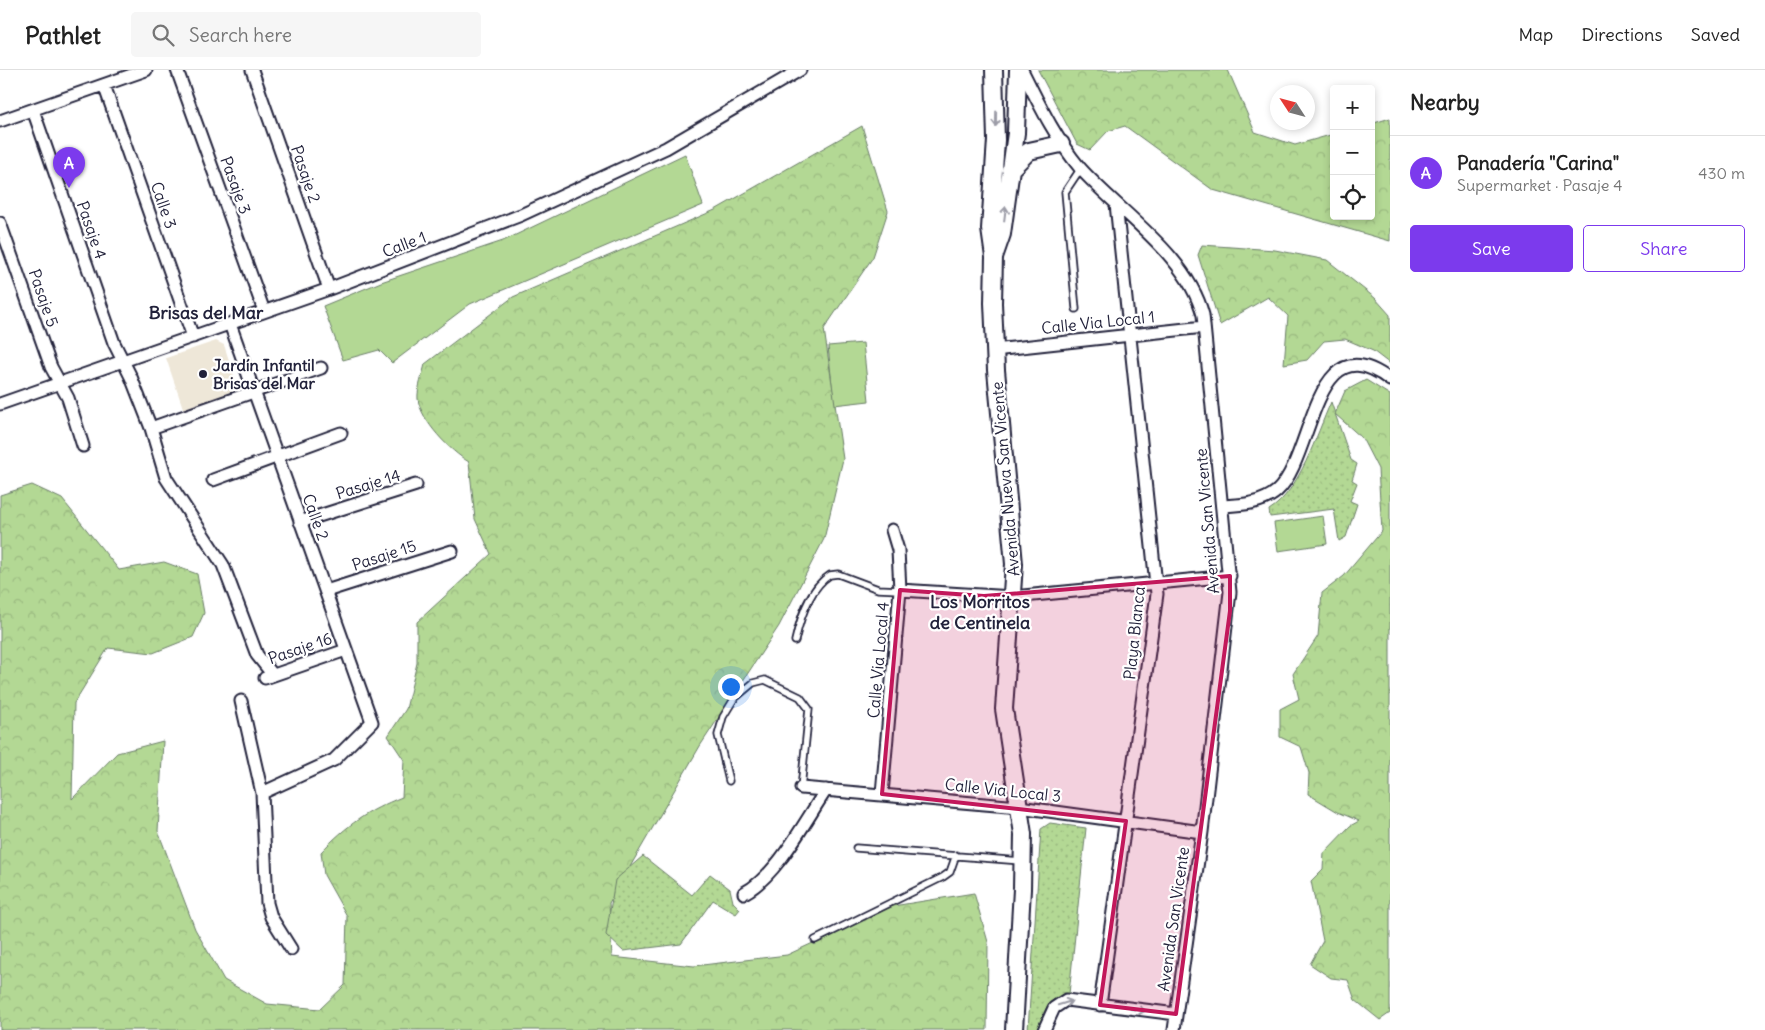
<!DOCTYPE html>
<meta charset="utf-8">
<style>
body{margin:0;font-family:Delius,sans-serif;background:#f6f6f6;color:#222}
.controls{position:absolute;right:15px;top:15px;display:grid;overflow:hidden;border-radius:5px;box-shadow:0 2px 8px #0003}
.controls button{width:45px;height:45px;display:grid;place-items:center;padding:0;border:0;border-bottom:1px solid #e0e0e0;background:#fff;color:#222;font:25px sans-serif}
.compass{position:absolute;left:1270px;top:15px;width:45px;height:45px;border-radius:50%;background:#fff;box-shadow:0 2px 8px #0003;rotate:306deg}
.you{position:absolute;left:730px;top:616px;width:18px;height:18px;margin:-12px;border:4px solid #fff;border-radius:50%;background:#1a73e8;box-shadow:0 0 0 8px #1a73e833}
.badge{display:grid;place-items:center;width:32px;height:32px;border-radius:50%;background:#7c3aed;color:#fff;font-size:16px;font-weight:700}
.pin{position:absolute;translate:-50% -41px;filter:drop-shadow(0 1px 2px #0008)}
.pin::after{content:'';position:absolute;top:26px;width:18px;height:15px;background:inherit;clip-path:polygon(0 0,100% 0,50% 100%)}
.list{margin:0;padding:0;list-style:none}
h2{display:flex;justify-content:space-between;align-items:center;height:65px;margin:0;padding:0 20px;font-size:21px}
h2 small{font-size:16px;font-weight:400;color:#767676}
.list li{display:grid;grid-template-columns:32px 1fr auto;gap:15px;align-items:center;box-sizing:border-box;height:75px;padding:0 20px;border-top:1px solid #e0e0e0}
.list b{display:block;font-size:19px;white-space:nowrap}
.list p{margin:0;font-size:16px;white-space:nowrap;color:#767676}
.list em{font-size:16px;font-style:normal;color:#767676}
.actions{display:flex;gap:10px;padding:15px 20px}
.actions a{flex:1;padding:11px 0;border:1px solid #7c3aed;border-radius:5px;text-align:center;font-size:18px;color:#7c3aed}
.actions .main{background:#7c3aed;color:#fff}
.icon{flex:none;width:28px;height:28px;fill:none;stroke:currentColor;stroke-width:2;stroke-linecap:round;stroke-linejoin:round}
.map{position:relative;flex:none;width:1390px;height:960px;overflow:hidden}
header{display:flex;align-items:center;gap:30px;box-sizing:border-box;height:70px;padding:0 25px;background:#fff;border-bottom:1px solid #e0e0e0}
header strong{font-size:24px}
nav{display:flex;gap:28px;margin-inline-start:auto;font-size:18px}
.search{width:350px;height:45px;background:#f6f6f6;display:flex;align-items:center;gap:12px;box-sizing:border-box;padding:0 18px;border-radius:5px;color:#767676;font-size:19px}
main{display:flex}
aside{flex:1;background:#fff}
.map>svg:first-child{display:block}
</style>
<header>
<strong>Pathlet</strong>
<div class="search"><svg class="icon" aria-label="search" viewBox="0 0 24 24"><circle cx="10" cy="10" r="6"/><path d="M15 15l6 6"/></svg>Search here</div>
<nav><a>Map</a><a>Directions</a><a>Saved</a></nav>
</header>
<main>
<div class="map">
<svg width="1390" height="960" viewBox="0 0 1390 960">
<defs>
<pattern id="forest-crowns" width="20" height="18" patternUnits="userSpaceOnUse" patternTransform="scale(1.25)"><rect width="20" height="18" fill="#b3d894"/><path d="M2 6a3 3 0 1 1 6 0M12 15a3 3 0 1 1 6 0" fill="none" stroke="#9ab980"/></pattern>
<pattern id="park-dots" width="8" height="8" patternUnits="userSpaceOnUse" patternTransform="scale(1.25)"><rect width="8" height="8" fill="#b3d894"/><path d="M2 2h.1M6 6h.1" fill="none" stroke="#9ab980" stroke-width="1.8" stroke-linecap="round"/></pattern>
</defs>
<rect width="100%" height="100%" fill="#fff"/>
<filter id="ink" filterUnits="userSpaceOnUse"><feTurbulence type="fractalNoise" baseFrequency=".02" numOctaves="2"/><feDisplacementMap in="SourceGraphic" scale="10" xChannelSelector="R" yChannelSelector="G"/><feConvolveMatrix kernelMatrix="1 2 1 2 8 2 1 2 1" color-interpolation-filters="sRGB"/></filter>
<g filter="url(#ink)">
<path fill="#eee7d8" d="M216 271 224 275 239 321 184 341 166 288Z"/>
<path fill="#b3d894" stroke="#6a7d68" d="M685 84 703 135 470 234 392 293 379 280 343 290 323 236 381 212 503 171Z
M863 273 869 331 834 335 828 276Z
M1323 446 1327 474 1278 481 1274 453Z"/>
<path fill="url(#forest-crowns)" stroke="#6a7d68" d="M1038 0H1228L1255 62 1295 75 1334 64V146H1371V54L1390 48V171L1213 120 1125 56 1108 61 1090 80 1077 74Z
M862 56 888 141 873 187 824 259 843 389 824 469 779 556 700 676 609 833 612 887 694 896 787 885 893 836 974 823 988 872 987 960H0V425L32 415 62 429 119 500 164 492 197 504 204 543 193 567 153 583 108 578 74 633 72 729 117 683 163 671 158 761 195 859 224 910 267 934 320 939 345 915 347 846 324 805 321 782C347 755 367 741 402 727L404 690 388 666 406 639 417 593V552L491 484 475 449 469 392C450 381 421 351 418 329 417 319 423 304 425 294L513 227 715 140Z
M1202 175 1275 180 1327 190 1375 228 1390 245V294L1373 281 1345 269 1324 271 1307 290 1284 294 1288 246 1268 227 1220 255 1198 185Z
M1366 310 1390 325V943L1380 950 1355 930 1348 910 1331 908 1310 894 1323 871 1311 811 1323 799 1324 783 1350 756 1359 751 1338 742 1308 724 1309 703 1301 677 1280 667V639L1299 629 1293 604 1318 566 1322 523 1344 506 1382 461 1378 399 1362 368 1335 344 1345 321Z"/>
<path fill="url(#park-dots)" stroke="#6a7d68" d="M1331 332 1351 390 1357 394 1352 410 1357 413 1350 431 1357 434 1346 467 1339 471 1334 439 1270 447 1269 440C1300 421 1316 365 1331 332Z
M1050 753 1086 758 1069 924C1045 929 1046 939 1038 960H1028L1041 759Z
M643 786 692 825 710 804 730 819 733 832 740 839 736 844 713 830 681 874 623 881 606 865 615 810Z"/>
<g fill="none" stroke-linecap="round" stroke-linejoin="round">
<defs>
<path id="lane" d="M1076 239 1065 122 1081 98
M795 571C800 549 809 518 830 505L838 504 878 519 900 520
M729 711 718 665 723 647 734 629 753 613 765 610 800 627 809 639 801 718
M856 778 1021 791
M815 870 943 807 950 802 956 785"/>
<path id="street" d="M177 0 264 241
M252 0 329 219
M1022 0C1039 34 1055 68 1080 98 1120 143 1187 184 1203 245L1230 522 1202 762 1174 960
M104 15 193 267
M33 40 114 273 131 307 151 358 166 408 223 495 257 585 273 605
M0 51 146 0
M0 153 51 297 68 328 83 376
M230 254 372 652 334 690 262 723 267 833 271 847 291 879
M994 280 1204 257
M0 334 329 219 521 145 666 78 800 0
M151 358 321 298
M213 410 341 363
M1223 436C1241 435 1262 434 1277 421 1315 386 1312 251 1390 310
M300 452 416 415
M900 520 1013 527 1230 506
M326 521 452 481
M265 608 346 580
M241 631 262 723
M801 718 1019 737 1202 762
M882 724 900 520 898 480 892 460
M744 823C777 806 805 751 826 720
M1100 935 1157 524 1116 134
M1044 960 1054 938 1066 930 1176 944"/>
<path id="secondary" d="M1010 100 1029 81 1061 74
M994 187 990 159 996 70 994 0
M1014 960 1022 819 1023 764 1004 639 1014 494 996 300 993 233 994 187 1002 164 1016 63 1018 0"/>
</defs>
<use href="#lane" stroke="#22223b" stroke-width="9"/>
<use href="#street" stroke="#22223b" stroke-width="15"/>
<use href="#secondary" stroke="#22223b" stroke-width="20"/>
<use href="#lane" stroke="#fff" stroke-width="5.5"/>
<use href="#street" stroke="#fff" stroke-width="11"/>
<use href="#secondary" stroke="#fff" stroke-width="16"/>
</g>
<defs><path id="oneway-shaft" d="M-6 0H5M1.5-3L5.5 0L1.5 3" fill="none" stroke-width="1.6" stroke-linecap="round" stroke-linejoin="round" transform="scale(1.25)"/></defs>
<g stroke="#9c9ca7">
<use href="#oneway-shaft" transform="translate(996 49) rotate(91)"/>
<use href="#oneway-shaft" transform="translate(1005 144) rotate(-83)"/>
<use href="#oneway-shaft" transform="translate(1065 933) rotate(-17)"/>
<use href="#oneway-shaft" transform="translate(1138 940) rotate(7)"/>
</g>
</g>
<path fill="#c2185b" fill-opacity="0.2" stroke="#c2185b" stroke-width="4" stroke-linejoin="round" d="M1230 506V541L1176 944 1100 935 1126 751 882 724 900 520 984 526Z"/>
<circle fill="#22223b" stroke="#fff" stroke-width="2" cx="203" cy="304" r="5"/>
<g text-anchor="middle" stroke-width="4.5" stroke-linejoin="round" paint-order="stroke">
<g font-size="16" fill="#22223b" stroke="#fff">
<text transform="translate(306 104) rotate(71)" y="6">Pasaje 2</text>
<text transform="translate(236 115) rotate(70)" y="6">Pasaje 3</text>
<text transform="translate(164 135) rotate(71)" y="6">Calle 3</text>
<text transform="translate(92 160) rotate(71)" y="6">Pasaje 4</text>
<text transform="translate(404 174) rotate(-21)" y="6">Calle 1</text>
<text transform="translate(44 228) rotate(71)" y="6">Pasaje 5</text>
<text transform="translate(1098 252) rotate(-6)" y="6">Calle Via Local 1</text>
<text transform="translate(1005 409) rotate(-95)" y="6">Avenida Nueva San Vicente</text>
<text transform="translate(368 414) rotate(-17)" y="6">Pasaje 14</text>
<text transform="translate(316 447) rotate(70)" y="6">Calle 2</text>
<text transform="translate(1207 451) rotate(-95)" y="6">Avenida San Vicente</text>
<text transform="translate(384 485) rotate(-18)" y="6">Pasaje 15</text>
<text transform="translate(1134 563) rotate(-84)" y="6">Playa Blanca</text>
<text transform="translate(300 578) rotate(-19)" y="6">Pasaje 16</text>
<text transform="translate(878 590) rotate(-85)" y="6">Calle Via Local 4</text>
<text transform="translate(1003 720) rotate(6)" y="6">Calle Via Local 3</text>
<text transform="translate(1173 849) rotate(-82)" y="6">Avenida San Vicente</text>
</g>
<g font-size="16" font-weight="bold" fill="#22223b" stroke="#fff" text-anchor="start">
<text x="213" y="301">Jardín Infantil<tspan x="213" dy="18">Brisas del Mar</tspan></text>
</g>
<g font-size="18" font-weight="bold" fill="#22223b" stroke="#fff">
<text x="206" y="249">Brisas del Mar</text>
<text x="980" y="538">Los Morritos<tspan x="980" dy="21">de Centinela</tspan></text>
</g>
</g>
</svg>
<div class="controls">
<button>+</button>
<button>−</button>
<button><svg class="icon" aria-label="locate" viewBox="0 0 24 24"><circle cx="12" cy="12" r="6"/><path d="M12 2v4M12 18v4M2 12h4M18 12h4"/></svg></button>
</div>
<svg class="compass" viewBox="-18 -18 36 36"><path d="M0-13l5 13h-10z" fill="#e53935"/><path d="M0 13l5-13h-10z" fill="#767676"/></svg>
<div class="you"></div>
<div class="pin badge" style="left:69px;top:118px">A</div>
</div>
<aside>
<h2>Nearby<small></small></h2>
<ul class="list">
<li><span class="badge">A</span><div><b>Panadería &quot;Carina&quot;</b><p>Supermarket · Pasaje 4</p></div><em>430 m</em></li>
</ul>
<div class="actions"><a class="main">Save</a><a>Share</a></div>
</aside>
</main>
